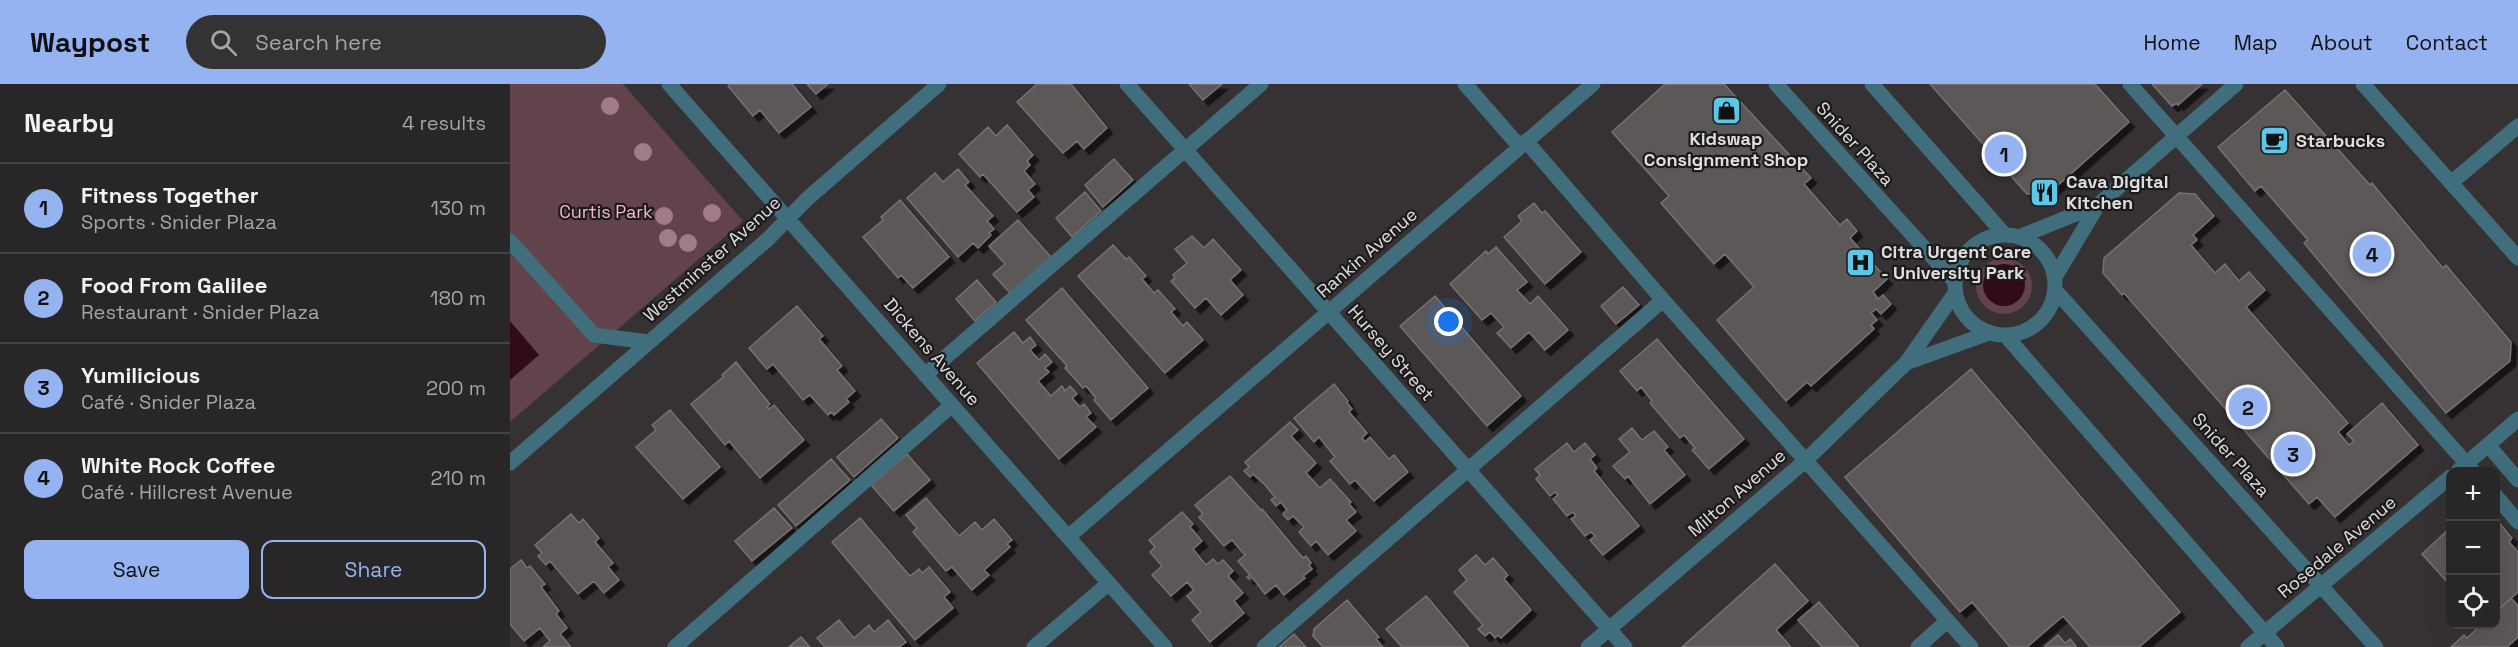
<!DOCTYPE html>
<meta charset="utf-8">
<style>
body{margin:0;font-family:"Space Grotesk",sans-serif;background:#343232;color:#f1f3f6}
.controls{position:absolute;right:18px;bottom:18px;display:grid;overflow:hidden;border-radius:12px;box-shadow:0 6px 24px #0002}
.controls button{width:54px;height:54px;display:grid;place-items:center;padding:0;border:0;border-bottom:2px solid #444343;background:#282626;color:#f1f3f6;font:30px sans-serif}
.you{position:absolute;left:939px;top:238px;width:21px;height:21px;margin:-15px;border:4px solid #fff;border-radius:50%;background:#1a73e8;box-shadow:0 0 0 9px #1a73e833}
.badge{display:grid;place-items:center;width:39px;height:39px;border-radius:50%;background:#95b2f1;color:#111;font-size:20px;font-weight:700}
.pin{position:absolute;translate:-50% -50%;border:3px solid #fff;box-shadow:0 2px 6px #0006}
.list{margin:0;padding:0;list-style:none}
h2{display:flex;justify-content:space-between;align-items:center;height:78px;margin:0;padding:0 24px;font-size:26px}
h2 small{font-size:20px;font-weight:400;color:#a5a5a7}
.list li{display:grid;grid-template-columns:39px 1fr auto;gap:18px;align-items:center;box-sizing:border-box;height:90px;padding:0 24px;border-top:2px solid #444343}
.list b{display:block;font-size:22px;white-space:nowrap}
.list p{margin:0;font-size:20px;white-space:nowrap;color:#a5a5a7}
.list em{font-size:20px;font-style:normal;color:#a5a5a7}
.actions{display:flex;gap:12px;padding:18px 24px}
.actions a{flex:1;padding:14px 0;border:2px solid #95b2f1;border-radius:12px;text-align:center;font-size:21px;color:#95b2f1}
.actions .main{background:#95b2f1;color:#111}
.icon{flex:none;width:33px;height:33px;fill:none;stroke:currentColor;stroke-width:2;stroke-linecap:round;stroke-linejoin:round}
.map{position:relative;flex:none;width:2008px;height:563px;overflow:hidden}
header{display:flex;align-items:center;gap:36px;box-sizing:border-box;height:84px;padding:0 30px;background:#95b2f1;color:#111}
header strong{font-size:28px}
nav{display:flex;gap:33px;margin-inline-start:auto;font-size:21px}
.search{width:420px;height:54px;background:#343232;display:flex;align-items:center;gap:15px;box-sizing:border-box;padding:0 21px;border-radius:33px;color:#a5a5a7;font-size:22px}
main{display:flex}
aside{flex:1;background:#282626}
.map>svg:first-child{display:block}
</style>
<header>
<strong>Waypost</strong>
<div class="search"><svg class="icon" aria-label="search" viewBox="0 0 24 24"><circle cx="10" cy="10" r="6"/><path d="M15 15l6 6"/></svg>Search here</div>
<nav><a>Home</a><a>Map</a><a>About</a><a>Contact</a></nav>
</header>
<main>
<aside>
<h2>Nearby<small>4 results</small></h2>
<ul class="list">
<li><span class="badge">1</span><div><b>Fitness Together</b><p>Sports · Snider Plaza</p></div><em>130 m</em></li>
<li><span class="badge">2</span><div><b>Food From Galilee</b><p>Restaurant · Snider Plaza</p></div><em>180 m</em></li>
<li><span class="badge">3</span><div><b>Yumilicious</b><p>Café · Snider Plaza</p></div><em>200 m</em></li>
<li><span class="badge">4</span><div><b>White Rock Coffee</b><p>Café · Hillcrest Avenue</p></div><em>210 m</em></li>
</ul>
<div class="actions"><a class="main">Save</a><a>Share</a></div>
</aside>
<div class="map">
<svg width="2008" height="563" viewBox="0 0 2008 563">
<defs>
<filter id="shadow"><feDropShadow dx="5.5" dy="5.5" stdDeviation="0" flood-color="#0009"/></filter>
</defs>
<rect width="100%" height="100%" fill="#363233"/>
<path fill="#62434c" d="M0 0H113L233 137 0 338Z
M1466 202a28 28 0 1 1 56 0a28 28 0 1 1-56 0Z"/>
<path fill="#310b19" d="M1473 201a21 21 0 1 1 42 0a21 21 0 1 1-42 0Z
M0 237 29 271 0 296Z"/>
<path fill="#5d5859" stroke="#767172" stroke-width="1.5" filter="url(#shadow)" d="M220 0H282L301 23 269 49 250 26 243 32 218 2Z
M297 0H318L306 10Z
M527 0H561L597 44 574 65 567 57 553 69 507 18Z
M679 0H712L693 16Z
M1155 0H1214L1301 94 1294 100 1330 141 1337 135 1347 147 1340 154 1377 195 1363 208 1368 215 1373 211 1381 220 1371 230 1366 225 1361 229 1367 236 1361 241 1364 245 1301 302 1297 298 1276 317 1207 236 1244 203 1215 170 1204 180 1151 119 1159 112 1102 48Z
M1420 0H1585L1619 38 1538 110H1517Z
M1642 0H1692L1668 21 1667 19 1662 22Z
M1775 6 1860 101 1862 99 1933 184 1936 181 2001 258 2000 277 1936 329 1794 159 1798 156 1751 102 1745 107 1708 63Z
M497 41 523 71 517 77 520 81 514 87 525 100 518 106 524 113 507 128 473 90 470 93 449 70 478 43 486 52Z
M604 75 623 96 593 123 575 101Z
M448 85 459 98 455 101 483 132 477 137 484 145 479 149 481 151 468 164 463 159 448 173 397 114 425 89 433 98Z
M575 108 591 127 562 153 546 134Z
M1669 109 1685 110 1704 132 1683 151 1687 156 1681 161 1705 189 1715 180 1729 197 1739 188 1755 206 1736 223 1838 339 1828 348 1839 361 1844 357 1837 350 1872 319 1908 361 1825 433 1807 413 1799 420 1614 209 1612 211 1593 189 1594 174Z
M390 116 439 173 403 204 391 191 388 194 353 153 373 136 371 133Z
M1024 119 1032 129 1035 127 1071 168 1035 200 994 153 1012 137 1008 132Z
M508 136 541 173 500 209 483 190 495 180 479 162Z
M682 152 694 164 703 155 731 186 720 196 733 211 711 231 696 214 685 224 661 197 665 194 663 191 677 179 665 165Z
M603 161 616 175 619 173 636 192 632 195 644 209 648 206 665 225 661 228 673 242 677 238 693 256 655 289 568 192Z
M986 163 1017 198 1007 206 1020 220 1028 212 1058 246 1035 266 1019 248 1001 264 987 249 994 243 981 229 972 236 940 200 976 167 978 170Z
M467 196 486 218 465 237 446 215Z
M1113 203 1129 221 1106 240 1091 222Z
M552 204 638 304 601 336 584 316 586 314 576 302 573 304 555 284 557 282 516 236Z
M925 212 1011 312 977 342 890 242Z
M287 222 313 252 309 255 332 282 327 286 345 307 336 315 339 318 324 331 321 328 318 331 300 311 293 316 263 280 257 285 239 264Z
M504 248 513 259 520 253 526 261 520 266 529 276 535 270 542 278 535 284 539 288 528 297 541 312 552 302 555 307 560 302 567 310 562 314 570 323 574 320 581 329 576 333 586 343 549 375 467 279Z
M1147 255 1234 355 1199 385 1182 366 1185 364 1174 351 1170 354 1140 319 1142 317 1131 303 1127 307 1110 287Z
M226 278 260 320 257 323 259 325 264 321 294 356 250 394 219 357 215 361 181 320 213 293 212 291Z
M1461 285 1670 528 1629 563H1580L1553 532 1517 563H1500L1462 518 1450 528 1335 393Z
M824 300 838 317 837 319 842 325 839 328 857 349 852 354 855 358 860 353 879 375 884 371 898 388 864 417 845 396 840 400 820 377 825 373 809 353 804 358 784 334Z
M160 326 210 383 173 415 126 363 146 346 142 341Z
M371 335 388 354 344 393 327 373Z
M780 338 788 346 781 352 806 379 796 389 810 404 820 395 841 418 839 420 846 428 836 436 846 447 818 471 806 457 801 462 789 448 794 443 783 432 778 436 773 430 777 426 771 418 766 422 761 416 765 413 755 401 743 390 740 393 734 387 739 383 735 378Z
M1122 344 1132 356 1144 347 1158 363 1154 366 1175 391 1140 420 1118 392 1115 395 1103 382 1120 368 1109 355Z
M1057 359 1064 368 1075 359 1085 371 1080 375 1087 384 1084 387 1129 442 1093 471 1080 456 1085 452 1081 448 1075 452 1061 435 1066 432 1063 428 1057 432 1043 415 1048 411 1045 408 1040 412 1026 395 1030 391 1025 385Z
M397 370 420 396 384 427 361 401Z
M321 375 340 396 286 442 268 421Z
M720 392 751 426 752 425 793 474 796 472 801 479 799 481 802 485 793 492 795 494 774 511 766 501 755 510 742 493 739 495 737 493 740 491 728 477 735 471 722 456 714 462 689 433 693 430 685 421Z
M416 414 449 452 465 438 472 446 484 435 502 456 497 460 500 463 474 486 479 491 462 506 442 483 436 487 403 448 407 444 396 431Z
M264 424 282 444 242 477 225 457Z
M672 428 683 440 680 443 692 457 683 465 696 481 703 475 708 480 713 476 723 487 718 492 733 509 724 517 734 529 700 558 682 536 691 528 677 512 684 506 677 498 661 512 642 491 652 482 640 468 645 463 639 456Z
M61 430 69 439 73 435 89 454 85 458 103 479 98 483 109 496 94 509 84 497 68 510 40 477 36 481 28 472 32 469 25 461Z
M350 434 400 492 409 485 412 489 419 483 440 508 434 513 443 524 405 556 322 458Z
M1986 435 2002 454 1999 458 2008 468V508L1986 528Z
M1940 444V501L1912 470Z
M966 471 975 481 983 474 998 491 994 495 1021 526 991 554 988 551 985 554 980 548 975 552 968 545 973 541 944 508 957 496 949 486Z
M11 476 17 484 20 482 35 500 31 503 49 527 46 530 57 544 50 550 61 563H33L40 557 30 544 14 557 0 540V485Z
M1265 480 1298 517 1266 546 1281 563H1172Z
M916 512 924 521 959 563H892L876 545Z
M2001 514 2008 522V553L1997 563H1941L1954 551 1957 554 1972 540H1986V528Z
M837 516 869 553 866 555 873 563H813L803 552 804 545Z
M1309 518 1349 563H1312L1288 536Z
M329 536 344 554 359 541 364 548 378 536 396 558 389 563H315L307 554Z
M784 550 796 563H769Z
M1548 551 1555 559 1560 555 1566 562 1536 563 1535 562Z
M291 553 300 563H279Z"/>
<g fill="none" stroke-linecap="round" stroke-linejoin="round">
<path stroke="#406e7d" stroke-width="15" d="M159 0 655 563
M617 0 1115 563
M955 0 1010 63
M1266 0 1445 198
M1362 0 1495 151
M1620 0 1964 388
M1853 0 2008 174
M1016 57 1153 216 1461 563
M1941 99 2008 42
M1445 201a50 50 0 1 1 100 0a50 50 0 1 1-100 0Z
M1509 153 1588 121
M0 157 84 251 139 258
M1545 193 1588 121 1726 0
M1545 206 1866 563
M1496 252 1767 563
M1396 279 1479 249
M415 291 751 0
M1978 361 2008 396
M0 379 258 155 297 115 429 0
M1949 386 2008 335
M1986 412 2008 438
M558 453 1083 0
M165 563 442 321
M524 563 599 499
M754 563 1153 216
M1078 563 1295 377 1396 279 1445 209
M1408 563 1437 537
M1738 563 1940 393"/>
</g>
<g fill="#a17c86">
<circle cx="100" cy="22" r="9"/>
<circle cx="133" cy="68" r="9"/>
<circle cx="202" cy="129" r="9"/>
<circle cx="154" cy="132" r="9"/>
<circle cx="158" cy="154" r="9"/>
<circle cx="178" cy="159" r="9"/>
</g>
<defs>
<symbol id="shop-square" viewBox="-11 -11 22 22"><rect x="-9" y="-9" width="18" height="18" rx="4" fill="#5dc7e8" stroke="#1c1a1b"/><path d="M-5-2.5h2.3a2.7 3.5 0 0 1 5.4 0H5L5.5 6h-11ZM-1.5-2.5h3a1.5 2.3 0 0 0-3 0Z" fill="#111"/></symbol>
<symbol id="cafe-square" viewBox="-11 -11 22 22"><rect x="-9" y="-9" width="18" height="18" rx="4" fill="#5dc7e8" stroke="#1c1a1b"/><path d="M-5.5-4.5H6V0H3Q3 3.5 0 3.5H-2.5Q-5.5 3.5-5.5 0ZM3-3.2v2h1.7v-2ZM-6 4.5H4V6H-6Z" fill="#111"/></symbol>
<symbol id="restaurant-square" viewBox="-11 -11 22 22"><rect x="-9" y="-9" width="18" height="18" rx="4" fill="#5dc7e8" stroke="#1c1a1b"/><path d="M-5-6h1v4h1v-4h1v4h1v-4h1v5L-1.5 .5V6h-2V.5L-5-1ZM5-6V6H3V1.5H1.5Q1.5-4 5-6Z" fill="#111"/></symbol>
<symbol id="hospital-square" viewBox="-11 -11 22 22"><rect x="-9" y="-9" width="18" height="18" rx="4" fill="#5dc7e8" stroke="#1c1a1b"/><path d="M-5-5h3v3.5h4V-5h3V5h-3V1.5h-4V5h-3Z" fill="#111"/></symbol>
</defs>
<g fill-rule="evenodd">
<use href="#shop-square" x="1200" y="10" width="33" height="33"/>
<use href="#cafe-square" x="1748" y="40" width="33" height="33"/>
<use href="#restaurant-square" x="1518" y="92" width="33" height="33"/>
<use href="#hospital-square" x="1334" y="162" width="33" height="33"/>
</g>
<g text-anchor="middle" stroke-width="4.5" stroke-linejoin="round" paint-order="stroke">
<g font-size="18" font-weight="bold" fill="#e0ddde" stroke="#1c1a1b" text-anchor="start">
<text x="1216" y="61" text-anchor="middle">Kidswap<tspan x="1216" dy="21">Consignment Shop</tspan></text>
<text x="1786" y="63">Starbucks</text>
<text x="1556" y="104">Cava Digital<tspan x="1556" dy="21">Kitchen</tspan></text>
<text x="1371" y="174">Citra Urgent Care<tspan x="1371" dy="21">- University Park</tspan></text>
</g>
<g font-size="18" fill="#e0ddde" stroke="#1c1a1b">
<text transform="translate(1345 60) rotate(48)" y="6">Snider Plaza</text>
<text transform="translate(857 169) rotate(-41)" y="6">Rankin Avenue</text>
<text transform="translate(202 175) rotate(-42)" y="6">Westminster Avenue</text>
<text transform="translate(422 268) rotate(49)" y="6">Dickens Avenue</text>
<text transform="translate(881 269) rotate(49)" y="6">Hursey Street</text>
<text transform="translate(1721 371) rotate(48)" y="6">Snider Plaza</text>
<text transform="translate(1227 409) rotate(-41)" y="6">Milton Avenue</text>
<text transform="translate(1827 463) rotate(-40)" y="6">Rosedale Avenue</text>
</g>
<g font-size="18" fill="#f8b9ca" stroke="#1c1a1b">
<text x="96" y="134">Curtis Park</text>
</g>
</g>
</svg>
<div class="controls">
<button>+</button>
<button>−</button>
<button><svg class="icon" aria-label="locate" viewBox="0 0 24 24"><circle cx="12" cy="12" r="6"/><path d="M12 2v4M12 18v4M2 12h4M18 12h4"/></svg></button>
</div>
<div class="you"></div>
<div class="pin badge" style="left:1494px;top:70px">1</div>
<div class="pin badge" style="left:1738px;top:323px">2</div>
<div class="pin badge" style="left:1783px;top:370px">3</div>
<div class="pin badge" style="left:1862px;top:170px">4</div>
</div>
</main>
